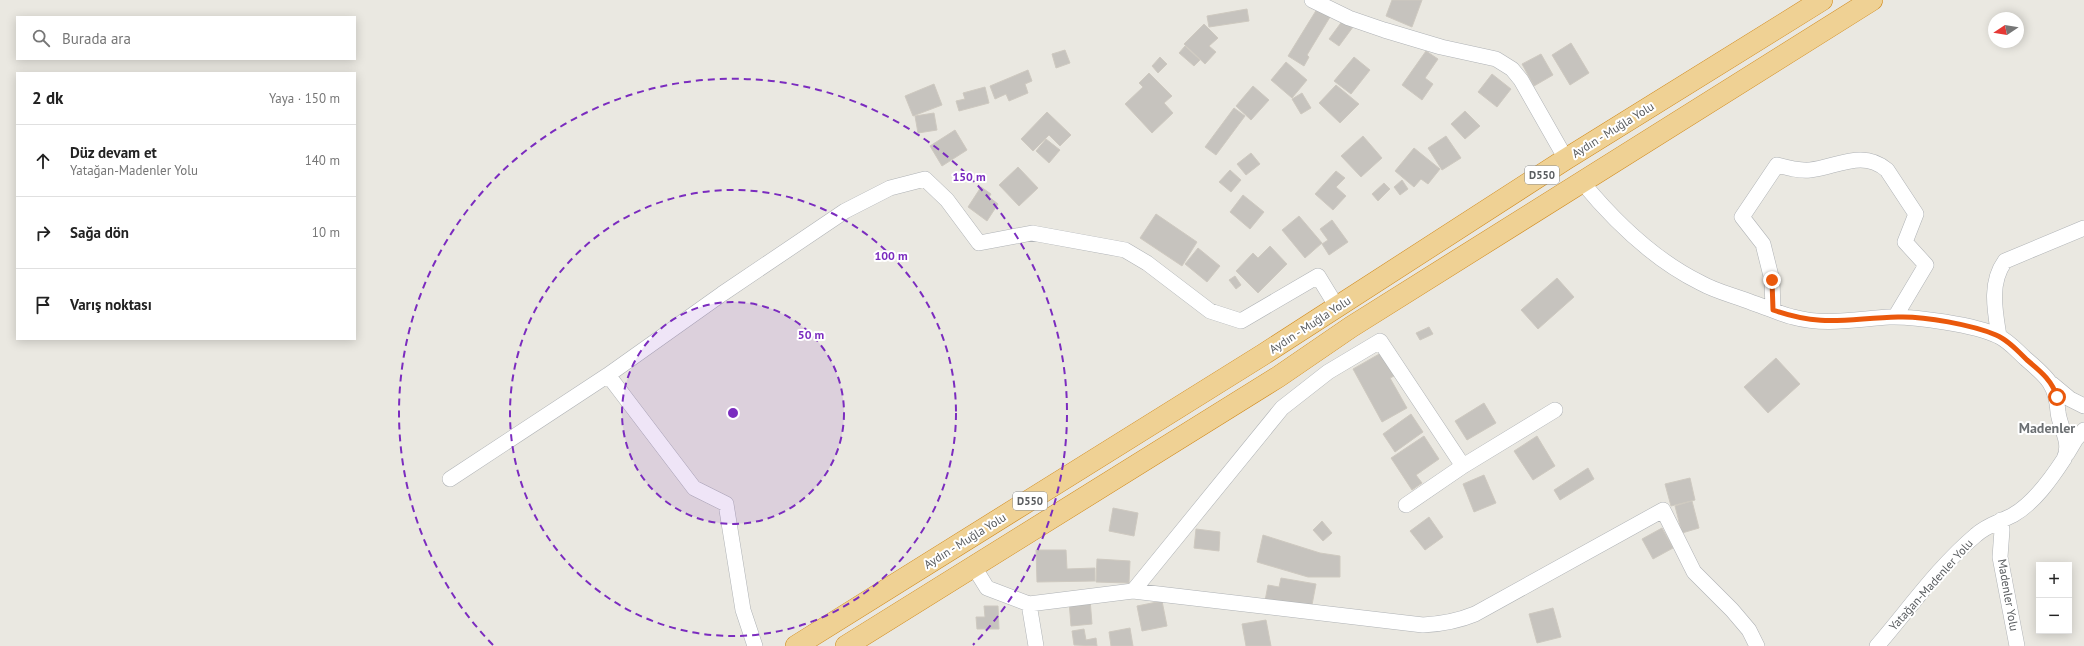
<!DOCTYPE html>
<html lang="tr">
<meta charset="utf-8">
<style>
body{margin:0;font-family:"PT Sans",sans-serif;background:#f2f2f2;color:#222}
.controls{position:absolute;right:12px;bottom:12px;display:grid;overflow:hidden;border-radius:0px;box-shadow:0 2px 10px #0003}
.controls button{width:36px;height:36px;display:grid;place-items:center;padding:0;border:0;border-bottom:1px solid #e0e0e0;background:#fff;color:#222;font:20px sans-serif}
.compass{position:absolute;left:1988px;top:12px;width:36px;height:36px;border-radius:50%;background:#fff;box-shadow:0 2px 10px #0003;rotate:258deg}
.stop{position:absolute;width:12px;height:12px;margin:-9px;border:3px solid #ea580c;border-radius:50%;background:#fff}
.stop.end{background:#ea580c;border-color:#fff;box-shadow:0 1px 4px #0008}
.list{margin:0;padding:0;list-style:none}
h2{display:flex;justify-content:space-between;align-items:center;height:52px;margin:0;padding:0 16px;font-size:17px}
h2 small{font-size:13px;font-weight:400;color:#767676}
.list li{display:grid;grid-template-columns:26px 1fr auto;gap:12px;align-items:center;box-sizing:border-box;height:72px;padding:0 16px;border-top:1px solid #e0e0e0}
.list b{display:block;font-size:15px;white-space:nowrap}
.list p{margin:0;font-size:13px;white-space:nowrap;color:#767676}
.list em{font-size:13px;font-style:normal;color:#767676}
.icon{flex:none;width:22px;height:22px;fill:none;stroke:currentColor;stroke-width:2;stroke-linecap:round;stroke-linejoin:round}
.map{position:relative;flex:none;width:2084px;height:646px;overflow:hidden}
.search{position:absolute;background:#fff;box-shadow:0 2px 10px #0003;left:16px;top:16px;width:340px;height:44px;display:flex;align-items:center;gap:10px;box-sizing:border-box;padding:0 14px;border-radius:0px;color:#767676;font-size:15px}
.panel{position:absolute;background:#fff;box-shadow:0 2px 10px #0003;left:16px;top:72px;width:340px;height:268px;border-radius:0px}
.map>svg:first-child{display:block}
</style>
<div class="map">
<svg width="2084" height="646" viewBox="0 0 2084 646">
<rect width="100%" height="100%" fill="#eae8e1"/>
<path fill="#c6c3be" stroke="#cec9c0" d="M1392 0H1422L1412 27 1386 16Z
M1247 9 1249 21 1209 27 1207 16Z
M1317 9 1330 17 1307 55 1309 57 1304 66 1288 56Z
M1343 20 1353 27 1339 46 1329 39Z
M1204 24 1218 38 1209 46 1216 52 1205 64 1184 44Z
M1571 43 1589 73 1570 85 1552 55Z
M1185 46 1200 60 1194 66 1179 53Z
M1065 50 1070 63 1056 68 1052 54Z
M1426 51 1438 59 1425 78 1433 84 1422 100 1402 85Z
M1541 54 1553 75 1534 86 1522 64Z
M1160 57 1167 64 1158 73 1152 66Z
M1354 57 1370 70 1351 94 1334 81Z
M1286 62 1307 80 1292 98 1271 80Z
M1028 70 1032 81 1025 84 1028 93 1009 101 1006 94 995 99 990 86Z
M1149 73 1172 96 1164 103 1173 113 1152 133 1125 104 1143 87 1139 83Z
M1492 74 1511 89 1497 107 1478 92Z
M934 84 942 105 913 116 905 96Z
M1336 85 1359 104 1340 123 1319 103Z
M1253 86 1269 100 1251 120 1236 106Z
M985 87 989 103 959 111 956 101 965 99 963 93Z
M1302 93 1311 108 1301 114 1292 99Z
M1234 108 1245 116 1216 155 1205 147Z
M1465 111 1480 126 1465 139 1451 124Z
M1047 112 1071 135 1060 146 1049 135 1033 151 1021 139Z
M934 113 937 130 918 133 915 116Z
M955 130 967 150 942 166 930 146Z
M1363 136 1382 158 1361 177 1341 156Z
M1446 136 1461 158 1442 170 1428 148Z
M1046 139 1060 150 1049 163 1036 151Z
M1414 148 1440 169 1428 184 1421 179 1414 187 1395 171Z
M1251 153 1260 164 1246 175 1237 164Z
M1018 167 1038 188 1019 206 999 185Z
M1230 170 1241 180 1231 192 1219 182Z
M1336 171 1345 178 1336 187 1346 196 1333 210 1315 194Z
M1402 180 1408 189 1400 195 1394 187Z
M1384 183 1390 189 1378 201 1372 194Z
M981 187 991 194 989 197 998 204 987 221 968 207Z
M1243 195 1264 212 1250 229 1230 212Z
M1156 214 1197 242 1182 266 1140 238Z
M1299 216 1322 243 1305 258 1282 230Z
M1332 220 1348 242 1329 255 1322 244 1328 240 1320 229Z
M1270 246 1287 264 1258 293 1236 271 1253 253 1258 258Z
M1198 248 1220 266 1207 282 1185 264Z
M1235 276 1241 285 1236 289 1229 280Z
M1557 278 1574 297 1538 329 1521 310Z
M1429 327 1433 334 1420 340 1416 333Z
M1381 353 1394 376 1390 378 1407 408 1382 422 1353 369Z
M1776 358 1800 384 1768 413 1744 387Z
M1484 403 1496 423 1467 440 1455 421Z
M1411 414 1423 432 1395 452 1383 434Z
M1424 436 1439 459 1416 475 1422 483 1412 490 1391 458Z
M1537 436 1555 466 1533 480 1514 451Z
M1588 468 1594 479 1560 500 1554 490Z
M1484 475 1496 503 1474 512 1463 484Z
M1690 478 1695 500 1671 506 1665 484Z
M1692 501 1699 528 1682 533 1675 506Z
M1113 508 1138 513 1134 536 1109 531Z
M1429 517 1443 537 1425 550 1410 531Z
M1322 521 1332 533 1323 541 1313 530Z
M1662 528 1673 548 1653 559 1642 539Z
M1196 529 1220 532 1219 551 1194 548Z
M1263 535 1320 553 1340 556V577H1308L1257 562Z
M1036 550H1066L1067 569 1095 568V581L1037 582Z
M1097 559 1130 561 1129 583 1096 582Z
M1281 578 1316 584 1311 610 1265 601 1268 585 1279 587Z
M1090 599 1092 624 1071 626 1069 601Z
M1162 601 1167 626 1142 631 1137 606Z
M984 606H998L999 629H977L976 617H985Z
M1553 608 1561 637 1537 643 1529 614Z
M1266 620 1271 646H1246L1242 624Z
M1130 628 1133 646H1111L1109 632Z
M1084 629 1086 640 1096 638 1097 646 1074 645 1072 631Z"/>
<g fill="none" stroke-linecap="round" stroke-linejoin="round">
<defs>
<path id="minor" d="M1312 0 1349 18 1384 30 1441 47 1496 59 1512 69 1521 80 1566 159
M1582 182C1615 222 1654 260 1701 283 1717 292 1736 296 1753 303 1766 307 1780 314 1793 317 1825 326 1857 319 1889 317 1913 316 1977 325 1998 336 2009 341 2017 351 2026 359 2047 377 2056 384 2058 412 2060 429 2072 442 2064 459 2051 479 2034 503 2013 515 2000 522 1987 525 1976 535 1938 567 1909 609 1877 646
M1773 310 1772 280 1763 244 1742 217 1777 165C1788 168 1799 171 1810 170 1837 167 1863 149 1887 170L1916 214 1905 242 1926 265 1895 317
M1999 336C1995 311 1989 283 2005 261L2084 228
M608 375 694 488 726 504 743 610 755 646
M2052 384 2070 399 2084 406
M2067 454 2076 439 2084 430
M450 479 608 375 722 294 845 211 890 188 925 179 947 200 979 243 1032 233 1125 250 1147 263 1210 311 1241 321 1318 276 1337 307
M1406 505 1463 466 1555 410
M2001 520 2002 530 2000 557 2017 646
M974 567 987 588 1029 604 1036 646
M1133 591 1282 408 1328 372 1380 341 1463 466
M1029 604 1133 591 1423 625C1442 624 1458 621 1475 614L1663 510 1694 572 1732 610 1749 630 1757 646"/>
<path id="highway" d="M796 646 1264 354 1566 159 1822 0
M846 646 1278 377 1351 327 1872 0"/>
</defs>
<use href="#minor" stroke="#afb2b5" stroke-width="16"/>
<use href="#highway" stroke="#d08a1c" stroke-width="22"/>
<use href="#minor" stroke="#fff" stroke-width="15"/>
<use href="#highway" stroke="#efd194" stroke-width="21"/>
</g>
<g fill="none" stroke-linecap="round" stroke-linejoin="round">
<path stroke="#ea580c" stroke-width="5" d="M1772 280 1773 310C1823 328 1849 318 1898 317 1924 316 1973 325 1996 335 2008 340 2018 351 2027 360 2040 371 2052 380 2057 397"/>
</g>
<circle cx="733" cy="413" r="111" fill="#7b2cbf" fill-opacity=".12"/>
<g fill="none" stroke="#7b2cbf" stroke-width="2" stroke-dasharray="7 5">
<circle cx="733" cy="413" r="111"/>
<circle cx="733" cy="413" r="223"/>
<path d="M493 645A334 334 0 1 1 973 645"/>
</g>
<g text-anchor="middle" stroke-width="4" stroke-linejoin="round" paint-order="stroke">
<g fill="#fff" stroke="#8c8e90" stroke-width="1">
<rect x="1525" y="166" width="34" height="18" rx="3"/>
<rect x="1013" y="492" width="34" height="18" rx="3"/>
</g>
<g font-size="11" font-weight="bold" fill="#5a5d60">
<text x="1542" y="179">D550</text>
<text x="1030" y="505">D550</text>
</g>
<g font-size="12" fill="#5a5d60" stroke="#fff">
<text transform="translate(1613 130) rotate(-32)" y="4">Aydın - Muğla Yolu</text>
<text transform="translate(1310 325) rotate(-33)" y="4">Aydın - Muğla Yolu</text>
<text transform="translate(965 541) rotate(-32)" y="4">Aydın - Muğla Yolu</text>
<text transform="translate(1931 585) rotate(-48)" y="4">Yatağan-Madenler Yolu</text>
<text transform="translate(2008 595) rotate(80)" y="4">Madenler Yolu</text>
</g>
<g font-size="14" font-weight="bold" fill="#6b6f72" stroke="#fff">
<text x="2047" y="433">Madenler</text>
</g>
</g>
<circle cx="733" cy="413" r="6" fill="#7b2cbf" stroke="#fff" stroke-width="2"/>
<g font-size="12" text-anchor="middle" font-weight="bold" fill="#7b2cbf" stroke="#fff" stroke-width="4" stroke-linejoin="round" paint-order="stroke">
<text x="969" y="181">150 m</text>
<text x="891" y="260">100 m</text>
<text x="811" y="339">50 m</text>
</g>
</svg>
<div class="controls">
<button>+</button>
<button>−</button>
</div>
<svg class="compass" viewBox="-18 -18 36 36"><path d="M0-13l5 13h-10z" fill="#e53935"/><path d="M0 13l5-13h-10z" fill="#767676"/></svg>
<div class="stop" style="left:2057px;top:397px"></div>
<div class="stop end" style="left:1772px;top:280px"></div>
<div class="search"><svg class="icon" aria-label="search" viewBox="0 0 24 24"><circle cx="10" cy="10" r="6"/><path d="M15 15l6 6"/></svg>Burada ara</div>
<section class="panel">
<h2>2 dk<small>Yaya · 150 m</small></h2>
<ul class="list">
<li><svg class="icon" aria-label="ahead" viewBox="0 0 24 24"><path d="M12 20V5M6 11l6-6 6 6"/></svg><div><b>Düz devam et</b><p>Yatağan-Madenler Yolu</p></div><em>140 m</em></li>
<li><svg class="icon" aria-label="right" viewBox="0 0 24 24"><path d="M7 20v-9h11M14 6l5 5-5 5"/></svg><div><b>Sağa dön</b></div><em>10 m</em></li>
<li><svg class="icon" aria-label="arrive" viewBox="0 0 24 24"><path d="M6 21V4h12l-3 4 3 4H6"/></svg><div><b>Varış noktası</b></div></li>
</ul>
</section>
</div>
